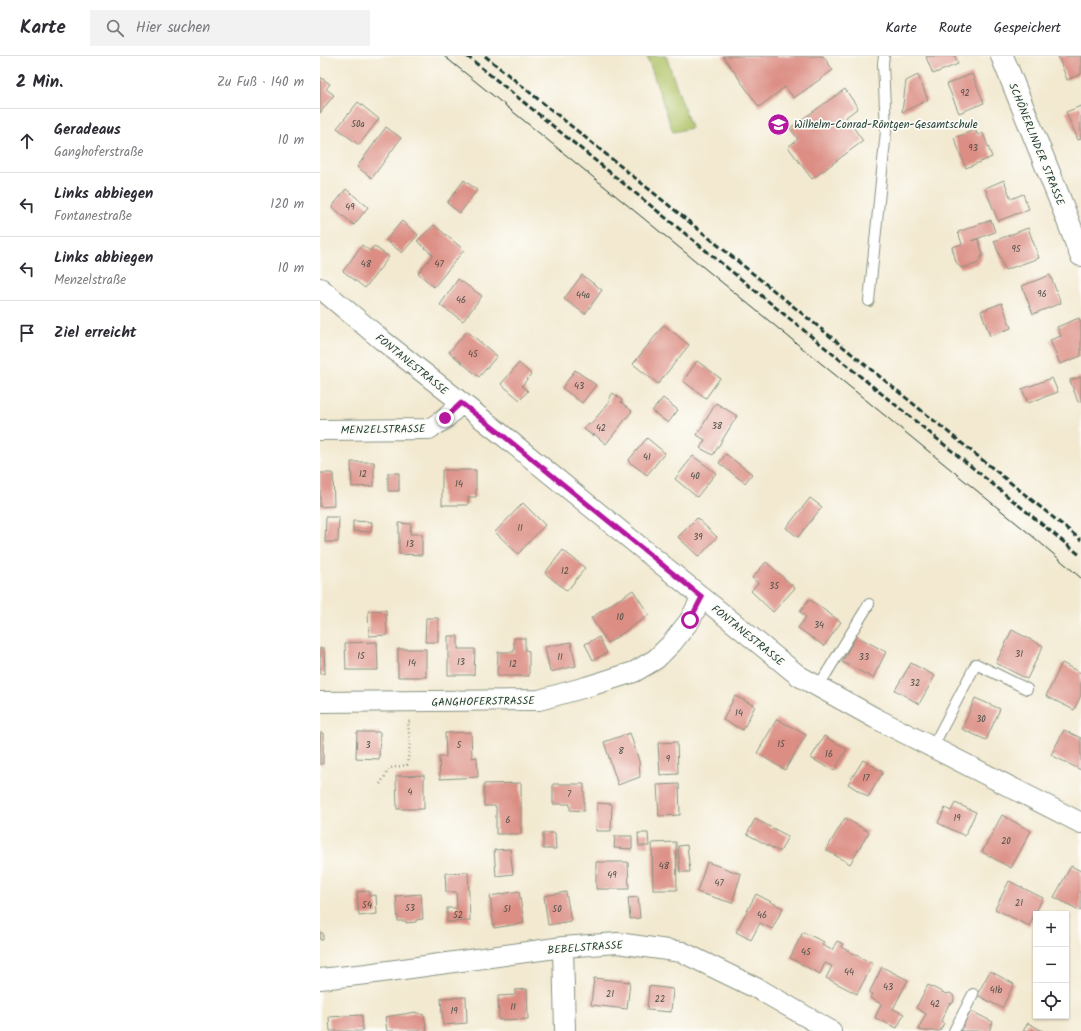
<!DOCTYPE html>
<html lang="de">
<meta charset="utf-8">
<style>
body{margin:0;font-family:Kalam,sans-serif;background:#f2f2f3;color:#2b2b33}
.controls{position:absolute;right:12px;bottom:12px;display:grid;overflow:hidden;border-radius:0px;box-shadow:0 1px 3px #0004}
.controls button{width:36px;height:36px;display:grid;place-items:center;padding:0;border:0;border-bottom:1px solid #e1e1e2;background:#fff;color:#2b2b33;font:20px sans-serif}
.stop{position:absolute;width:12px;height:12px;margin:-9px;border:3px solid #b5179e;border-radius:50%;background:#fff}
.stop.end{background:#b5179e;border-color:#fff;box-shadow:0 1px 4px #0008}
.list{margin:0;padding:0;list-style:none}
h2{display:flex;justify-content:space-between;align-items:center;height:52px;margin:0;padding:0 16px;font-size:17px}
h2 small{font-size:13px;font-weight:400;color:#7c7c81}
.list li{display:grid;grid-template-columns:26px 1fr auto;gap:12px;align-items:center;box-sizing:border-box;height:64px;padding:0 16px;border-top:1px solid #e1e1e2}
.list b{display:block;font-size:15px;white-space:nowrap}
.list p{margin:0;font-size:13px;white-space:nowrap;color:#7c7c81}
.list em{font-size:13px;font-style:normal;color:#7c7c81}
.icon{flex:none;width:22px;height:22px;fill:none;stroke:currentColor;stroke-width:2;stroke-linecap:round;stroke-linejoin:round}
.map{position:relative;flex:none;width:761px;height:975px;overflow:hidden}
header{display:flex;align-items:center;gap:24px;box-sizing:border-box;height:56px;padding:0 20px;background:#fff;border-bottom:1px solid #e1e1e2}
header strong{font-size:19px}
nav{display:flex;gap:22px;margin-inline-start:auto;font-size:14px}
.search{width:280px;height:36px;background:#f2f2f3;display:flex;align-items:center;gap:10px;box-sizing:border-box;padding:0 14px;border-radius:0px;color:#7c7c81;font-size:15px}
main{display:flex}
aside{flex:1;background:#fff}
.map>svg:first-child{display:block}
</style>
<header>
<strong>Karte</strong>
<div class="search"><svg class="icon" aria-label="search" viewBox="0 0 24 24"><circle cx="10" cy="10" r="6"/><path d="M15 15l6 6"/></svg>Hier suchen</div>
<nav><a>Karte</a><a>Route</a><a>Gespeichert</a></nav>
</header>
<main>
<aside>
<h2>2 Min.<small>Zu Fuß · 140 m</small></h2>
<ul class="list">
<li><svg class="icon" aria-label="ahead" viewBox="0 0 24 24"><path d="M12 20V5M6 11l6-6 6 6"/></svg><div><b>Geradeaus</b><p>Ganghoferstraße</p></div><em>10 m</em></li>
<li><svg class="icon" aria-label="left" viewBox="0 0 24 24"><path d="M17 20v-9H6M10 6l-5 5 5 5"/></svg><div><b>Links abbiegen</b><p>Fontanestraße</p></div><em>120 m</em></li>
<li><svg class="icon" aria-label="left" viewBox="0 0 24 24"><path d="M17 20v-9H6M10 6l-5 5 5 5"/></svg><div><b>Links abbiegen</b><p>Menzelstraße</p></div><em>10 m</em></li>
<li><svg class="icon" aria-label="arrive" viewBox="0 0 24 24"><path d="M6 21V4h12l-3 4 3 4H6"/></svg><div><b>Ziel erreicht</b></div></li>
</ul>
</aside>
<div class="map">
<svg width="761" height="975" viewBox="0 0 761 975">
<rect width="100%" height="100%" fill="#fdfcf7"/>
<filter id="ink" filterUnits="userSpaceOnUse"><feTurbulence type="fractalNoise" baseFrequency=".025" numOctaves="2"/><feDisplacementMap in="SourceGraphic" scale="8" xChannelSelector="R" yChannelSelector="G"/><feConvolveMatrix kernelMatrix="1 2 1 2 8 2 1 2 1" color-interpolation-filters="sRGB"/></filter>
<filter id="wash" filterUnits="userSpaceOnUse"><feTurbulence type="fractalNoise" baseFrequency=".012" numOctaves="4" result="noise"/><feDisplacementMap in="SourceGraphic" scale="16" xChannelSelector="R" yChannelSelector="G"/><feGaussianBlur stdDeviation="0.9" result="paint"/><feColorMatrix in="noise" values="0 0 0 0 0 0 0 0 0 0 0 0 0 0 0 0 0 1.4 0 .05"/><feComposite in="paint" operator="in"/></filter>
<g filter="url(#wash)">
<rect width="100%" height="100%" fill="#f2e9d0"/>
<path fill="#afc265" stroke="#67804c" d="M327 0H346L371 72 353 76Z"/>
<g id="blocks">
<path fill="#dc8e84" d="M403 0H503L513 14 474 42 465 31 439 51Z
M608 0H635L638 8 613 18 606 1Z
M738 0H761V18L747 24Z
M652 18 664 47 639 57 627 28Z
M598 19 608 44 582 56 586 25Z
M0 21 10 28 6 33 14 39 0 57Z
M525 33 538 52 526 61 543 85 492 123 468 91 478 83 470 72Z
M38 46 59 63 39 89 17 72Z
M761 50V83L758 84 746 56Z
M66 71 81 82 52 122 37 111Z
M655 74 658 79 663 77 672 101 646 112 634 82Z
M144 124 157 134 140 157 127 147Z
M684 124 691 143 703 138 709 153 678 165 665 132Z
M26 133 48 151 34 169 12 151Z
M671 164 675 176 651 185 658 183 663 198 657 208 641 212 636 206 632 191 642 188 638 176Z
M82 165 98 179 82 197 66 184Z
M114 169 144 194 114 231 98 217 113 199 97 185Z
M708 172 719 202 685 214 674 185Z
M42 189 50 195 54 190 69 201 45 232 23 215Z
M262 219 282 234 265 258 244 243Z
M730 219 741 247 713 258 702 230Z
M138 223 162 240 143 265 120 249Z
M682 247 691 272 670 280 661 255Z
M759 262 761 267V300L740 308 730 284 741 280 737 271Z
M344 269 369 289 338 328 313 308Z
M147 275 177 300 159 321 129 296Z
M377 305 400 322 386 342 363 325Z
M199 307 211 318 202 330 208 335 200 344 181 328Z
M255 314 276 329 262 347 242 332Z
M761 321V345L758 346 750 324Z
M732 322 738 336 708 347 702 333Z
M293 337 302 344 301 346 312 355 286 388 274 378 273 380 264 373 269 367 271 368 290 345 289 343Z
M343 342 358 354 348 367 332 355Z
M396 347 417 360 393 399 380 392 385 384 377 379Z
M327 382 345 397 327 419 308 405Z
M406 398 432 418 425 427 399 407Z
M373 400 396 417 377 441 355 423Z
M31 406H54V430L32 431Z
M122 414H156V441H148V449H122Z
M0 417H13L14 450 0 451Z
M68 417H79V435H68Z
M490 442 502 451 478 481 466 472Z
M203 447 225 469 198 498 175 476Z
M6 461H19L18 486H5Z
M377 462 397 481 379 501 358 481Z
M33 465 52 466 51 476 33 475Z
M79 467 91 468 90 478H102V499L79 498Z
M243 494 265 512 247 535 225 517Z
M446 506 475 532 453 556 431 535 438 527 432 522Z
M313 534 329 559 288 587 271 562Z
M489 543 521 566 504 590 478 572 486 561 480 556Z
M66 554 67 579 49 580 48 555Z
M106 562H118V586H105Z
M692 574 723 590 707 623 676 607Z
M128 580H138V593H155L154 619H128Z
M536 580 566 596 553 622 522 606Z
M279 581 287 597 273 604 265 588Z
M194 582H205V594L209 595V620H177L178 596H194Z
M57 586 58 614H26L25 587Z
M251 586 256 610 230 616 225 591Z
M0 592H4L5 617 0 618Z
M78 593H106V621H78Z
M591 607 615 620 599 648 575 634Z
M742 607 761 617V639L754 654 726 640Z
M415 640 435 650 423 674 403 664Z
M655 642 680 653 666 684 642 673Z
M457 663 486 679 465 714 437 697Z
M744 674 761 682V714L731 699Z
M37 676H60L59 703 36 702Z
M151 676 152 702 157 701 158 721 120 723 119 701H126L125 677Z
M0 677H3V708H0Z
M310 677 319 705 320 721 298 729 284 686Z
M504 680 527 693 514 715 491 702Z
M357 686 358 718 340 719 338 687Z
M543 704 563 716 548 741 528 728Z
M104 719V753H77L76 720Z
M201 727V778H176V750H164V728Z
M233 728H264V755L250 754V748H233Z
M359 728 360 759 339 760 337 729Z
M277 747 292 748 291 775H276Z
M635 747 656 756 645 780 618 767 625 752 631 755Z
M682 759 711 775 691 812 662 796Z
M525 762 549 776 530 808 506 794Z
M435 763 468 780 460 796 427 778Z
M223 777H235L236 793H223Z
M318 777H328L329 790H319Z
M295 780H312V793L294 792Z
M356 786 357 834H333L332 787Z
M367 789 370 816H360L358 790Z
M190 793 193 818 176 820 174 794Z
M276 806H308L309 833H276Z
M387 806 421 818 412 847 377 836Z
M751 810 761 815V855L734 841Z
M148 816 150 865 127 866V852H137L136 836H126L125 817Z
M689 825 723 842 709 870 675 853Z
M49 835V840L56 839 57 858 39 860 37 836Z
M199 835 204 867 174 872 170 840Z
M246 836 251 865 228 869 224 840Z
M101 838 103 863 96 864V866L86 867V865H78L76 840Z
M436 838 463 852 452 873 440 867 431 884 416 876Z
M318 841 320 862 310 863 308 842Z
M483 876 504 886 502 889 512 894 517 885 523 888 521 891 553 908 537 938 506 922 512 910 505 907 500 918 470 902Z
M0 877H3V884H0Z
M562 911 588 924 573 953 584 958 577 972 555 962 561 948 550 942 552 938 549 937Z
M670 915 694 928 682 952 657 939Z
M274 922 310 926 307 953 271 949Z
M608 929 626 938 630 937 633 939 634 943 633 947 629 948 621 965 624 967 620 975H602L598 973 606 958 596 952Z
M329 930 353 933 351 956 327 954Z
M207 933 208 963 179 964 178 940 195 939V934Z
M146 941 147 967 123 969 121 942Z
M651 955 673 966 669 975H640Z
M96 956V957H99L104 959 107 975H67L65 961Z
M42 959 43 975H10L9 961Z
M708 967 723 975H703Z"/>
</g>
</g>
<g filter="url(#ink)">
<use href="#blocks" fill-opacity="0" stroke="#889382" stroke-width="1"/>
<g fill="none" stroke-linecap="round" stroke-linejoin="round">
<defs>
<path id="service" d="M549 245 566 75 563 7 564 0
M498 631 549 548
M612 692 656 608 707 633
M634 975 653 938"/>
<path id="minor" d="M0 232 62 284 180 377 479 620 555 662 761 767
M0 374 109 373 125 363 141 347
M0 646 219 644 266 631 314 616 336 603 352 587 370 564 382 541
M243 891 245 975
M0 923 47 918 243 891 297 887 362 896 442 935 511 975"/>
<path id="tertiary" d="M682 0 740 144 761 199"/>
</defs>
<use href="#service" stroke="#889382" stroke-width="12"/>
<use href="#minor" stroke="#889382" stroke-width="22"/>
<use href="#tertiary" stroke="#889382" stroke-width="24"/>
<path stroke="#889382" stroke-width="2.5" stroke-dasharray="1 3" stroke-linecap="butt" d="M60 728 70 712 87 709 90 688 88 666 91 665"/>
<use href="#service" stroke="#fff" stroke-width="10"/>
<use href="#minor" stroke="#fff" stroke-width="20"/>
<use href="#tertiary" stroke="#fff" stroke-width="22"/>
<path stroke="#1f3d34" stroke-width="1" d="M124 0 186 50 716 483 761 522"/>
<path stroke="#1f3d34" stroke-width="3" stroke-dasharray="6 3" stroke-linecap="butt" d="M147 0 761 500
M165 0 761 484"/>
</g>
</g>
<g fill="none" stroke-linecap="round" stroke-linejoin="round" filter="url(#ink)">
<path stroke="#b5179e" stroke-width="5" d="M125 362 141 347 180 377 382 541 370 564"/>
</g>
<defs>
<symbol id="school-disc" viewBox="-11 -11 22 22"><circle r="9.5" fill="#b5179e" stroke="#fdfcf7"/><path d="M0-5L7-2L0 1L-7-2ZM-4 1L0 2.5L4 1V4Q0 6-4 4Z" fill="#fff"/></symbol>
</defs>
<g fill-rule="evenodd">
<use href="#school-disc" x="446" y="56" width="25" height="25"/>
</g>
<g text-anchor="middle" stroke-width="3.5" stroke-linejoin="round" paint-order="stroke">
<g font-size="9" fill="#4e5148">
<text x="645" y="40">92</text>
<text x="38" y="71">50a</text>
<text x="653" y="95">93</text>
<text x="30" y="154">49</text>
<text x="696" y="196">95</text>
<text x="46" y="211">48</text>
<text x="119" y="211">47</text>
<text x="722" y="241">96</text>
<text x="263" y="242">44a</text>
<text x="141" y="247">46</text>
<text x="153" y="301">45</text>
<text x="259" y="333">43</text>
<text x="397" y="373">38</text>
<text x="281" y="375">42</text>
<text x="327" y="404">41</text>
<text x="43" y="421">12</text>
<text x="375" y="423">40</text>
<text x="139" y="431">14</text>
<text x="200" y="475">11</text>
<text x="378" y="484">39</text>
<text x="90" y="491">13</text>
<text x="245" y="518">12</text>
<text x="454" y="533">35</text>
<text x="300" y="564">10</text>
<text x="499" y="572">34</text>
<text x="699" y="601">31</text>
<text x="41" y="603">15</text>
<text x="240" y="604">11</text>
<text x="544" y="604">33</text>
<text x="141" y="609">13</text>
<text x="92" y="610">14</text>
<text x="193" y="611">12</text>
<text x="595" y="630">32</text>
<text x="419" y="660">14</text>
<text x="661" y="666">30</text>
<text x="461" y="691">15</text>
<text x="48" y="692">3</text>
<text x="139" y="692">5</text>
<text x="301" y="698">8</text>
<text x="509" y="701">16</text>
<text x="348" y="706">9</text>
<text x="546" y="725">17</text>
<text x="90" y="739">4</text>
<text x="249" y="741">7</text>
<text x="637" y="765">19</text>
<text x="188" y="767">6</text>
<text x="686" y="788">20</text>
<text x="344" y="813">48</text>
<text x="292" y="822">49</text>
<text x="399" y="830">47</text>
<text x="699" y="850">21</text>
<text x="47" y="852">54</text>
<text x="90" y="855">53</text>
<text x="187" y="856">51</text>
<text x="237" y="856">50</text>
<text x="138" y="862">52</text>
<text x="442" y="862">46</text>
<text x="486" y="899">45</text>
<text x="529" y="919">44</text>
<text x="568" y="934">43</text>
<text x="676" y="937">41b</text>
<text x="290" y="941">21</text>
<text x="340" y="946">22</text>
<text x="615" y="951">42</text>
<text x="193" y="954">11</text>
<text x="134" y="958">19</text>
</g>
<g font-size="11" fill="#1f3d34" stroke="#fdfcf7" text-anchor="start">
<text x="474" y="72">Wilhelm-Conrad-Röntgen-Gesamtschule</text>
</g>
<g font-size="11" fill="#1f3d34" stroke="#fdfcf7">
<text transform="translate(717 88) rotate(68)" y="4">SCHÖNERLINDER STRASSE</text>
<text transform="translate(92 308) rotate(39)" y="4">FONTANESTRASSE</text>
<text transform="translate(63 373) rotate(-1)" y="4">MENZELSTRASSE</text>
<text transform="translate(428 579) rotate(39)" y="4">FONTANESTRASSE</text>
<text transform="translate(163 645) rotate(-1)" y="4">GANGHOFERSTRASSE</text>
<text transform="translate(265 891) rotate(-4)" y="4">BEBELSTRASSE</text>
</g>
</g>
</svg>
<div class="controls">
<button>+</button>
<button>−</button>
<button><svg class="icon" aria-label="locate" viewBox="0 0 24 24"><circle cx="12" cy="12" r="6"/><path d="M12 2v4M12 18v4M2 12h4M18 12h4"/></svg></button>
</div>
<div class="stop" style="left:370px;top:564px"></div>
<div class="stop end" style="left:125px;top:362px"></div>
</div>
</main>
